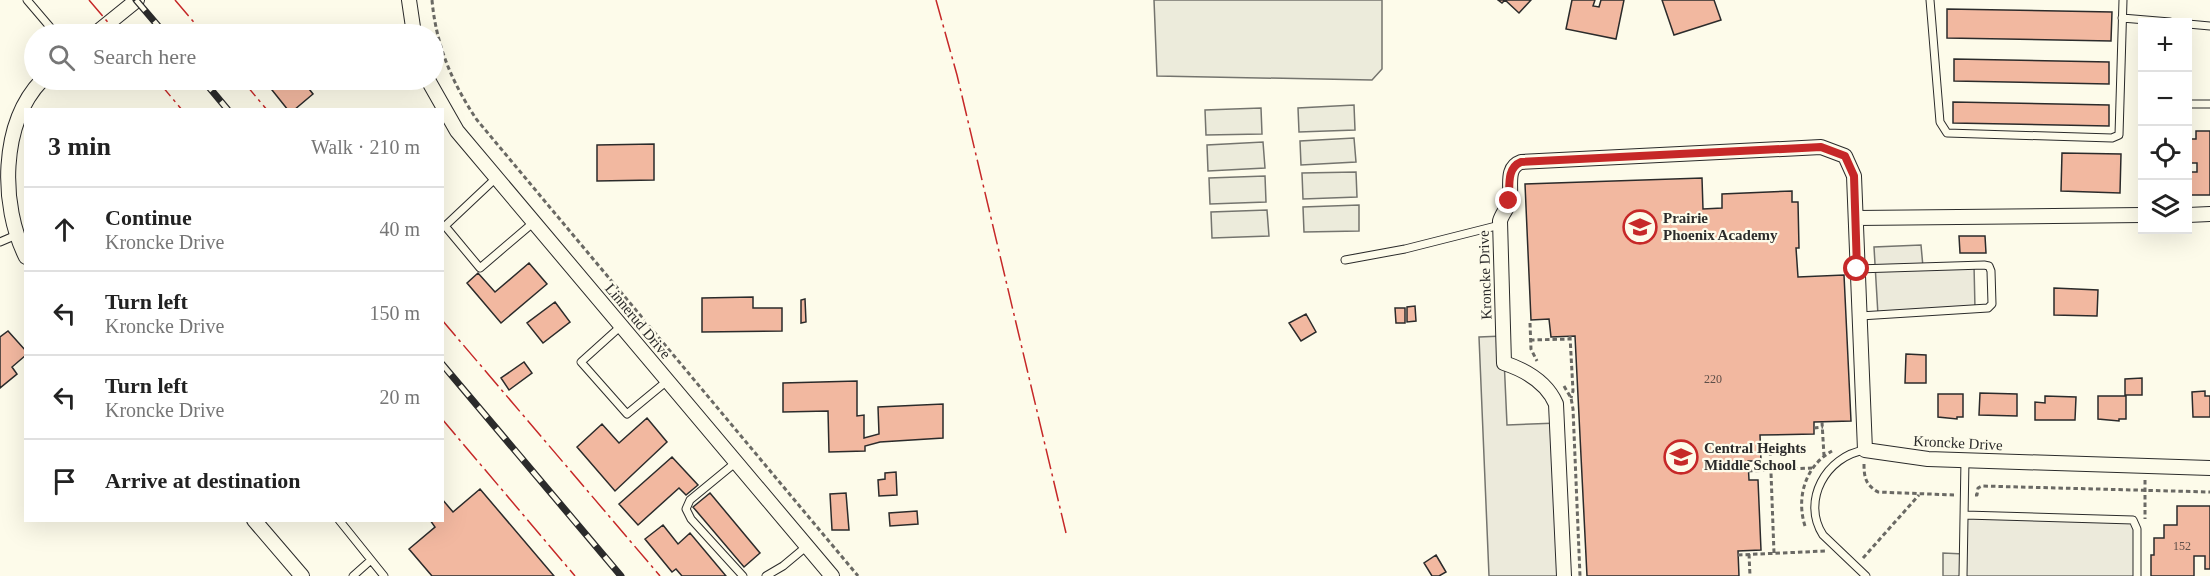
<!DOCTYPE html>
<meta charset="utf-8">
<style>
body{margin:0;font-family:"Times New Roman",serif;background:#f6f6f6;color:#222}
.controls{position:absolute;right:18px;top:18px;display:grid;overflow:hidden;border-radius:0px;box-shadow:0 6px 24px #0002}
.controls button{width:54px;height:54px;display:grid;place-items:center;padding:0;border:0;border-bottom:2px solid #e0e0e0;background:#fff;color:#222;font:30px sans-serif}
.stop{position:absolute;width:18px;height:18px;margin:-14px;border:4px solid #c62828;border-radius:50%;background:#fff}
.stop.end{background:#c62828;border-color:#fff;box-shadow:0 2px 6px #0008}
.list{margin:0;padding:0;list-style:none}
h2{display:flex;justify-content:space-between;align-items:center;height:78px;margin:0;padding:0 24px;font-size:26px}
h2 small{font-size:20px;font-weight:400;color:#767676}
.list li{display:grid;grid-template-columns:39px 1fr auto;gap:18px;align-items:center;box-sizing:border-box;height:84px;padding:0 24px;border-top:2px solid #e0e0e0}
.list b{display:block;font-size:22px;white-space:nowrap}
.list p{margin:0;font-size:20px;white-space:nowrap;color:#767676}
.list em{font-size:20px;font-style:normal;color:#767676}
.icon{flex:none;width:33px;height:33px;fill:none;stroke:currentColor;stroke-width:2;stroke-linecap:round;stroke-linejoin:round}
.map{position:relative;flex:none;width:2210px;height:576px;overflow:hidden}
.search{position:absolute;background:#fff;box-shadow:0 6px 24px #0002;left:24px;top:24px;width:420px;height:66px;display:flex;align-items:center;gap:15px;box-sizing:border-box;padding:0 21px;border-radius:33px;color:#767676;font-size:22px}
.panel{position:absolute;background:#fff;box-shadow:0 6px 24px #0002;left:24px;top:108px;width:420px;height:414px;border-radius:0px}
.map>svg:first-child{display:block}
</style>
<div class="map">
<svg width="2210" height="576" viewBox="0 0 2210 576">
<rect width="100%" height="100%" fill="#fdfbea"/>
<path fill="#ecebdb" stroke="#74746e" stroke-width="1.5" d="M1154 0H1382V69L1372 80 1157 76Z
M1354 105 1355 130 1299 132 1298 108Z
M1261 108 1262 134 1206 135 1205 110Z
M1354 138 1356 162 1301 165 1300 141Z
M1263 142 1265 168 1208 171 1207 145Z
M1356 172 1357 197 1303 199 1302 173Z
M1265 176 1266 202 1210 204 1209 178Z
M1359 205V231L1304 232 1303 207Z
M1267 210 1269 236 1212 238 1211 212Z"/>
<path fill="#eceadb" stroke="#74746e" stroke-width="1.5" d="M1921 245 1923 267 1974 265 1975 309 1878 315 1874 247Z
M1503 336 1507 425 1558 423 1564 576H1489L1479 337Z
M1965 515 2135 522 2137 576H1943V553L1964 554Z"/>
<path fill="#f2b8a0" stroke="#2b2b2b" stroke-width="1.5" d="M1498 0H1531L1519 13 1505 0 1502 3Z
M1572 0H1595L1593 6 1599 7 1601 0H1624L1616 39 1566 29Z
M1662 0H1714L1721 20 1674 35Z
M1947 9 2112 12 2111 41 1947 38Z
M1954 59 2109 62V84L1954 81Z
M264 80H302L313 94 294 110H288Z
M1953 102 2109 105V126L1953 123Z
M2196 131H2210V195H2188V172H2197V163H2188V139H2196Z
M654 144V180L597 181V145Z
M2062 153 2121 154 2120 193 2061 191Z
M1702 178 1703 209 1722 208V194L1792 191V202H1798L1799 248H1796L1798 277 1844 275 1851 421 1814 422V434L1760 435 1761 461H1748L1749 480H1758L1761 550 1738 551 1739 576H1587L1575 336 1551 337 1549 319 1531 320 1525 184Z
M1959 236H1985L1986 253H1960Z
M529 263 547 284 501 323 467 283 478 273 495 292Z
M2054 288 2098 290 2097 316 2054 315Z
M753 297V308H782V331L702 332V298Z
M805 299 806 322 801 323V300Z
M555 302 570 322 543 343 527 323Z
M1415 306 1416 321 1407 322V307Z
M1395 308H1405V323H1396Z
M1306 314 1316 332 1301 341 1289 323Z
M8 331 26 351V355L12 367 17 374 0 388V337Z
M1906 354 1926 355V383H1905Z
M524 362 532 373 509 390 501 378Z
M2142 378V395H2125V379Z
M857 381V416L864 415V438L879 434 878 407 943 404V438L880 442 865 446V451L829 452 828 411 783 412V383Z
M2205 391V396H2210V417H2193L2192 392Z
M1980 393 2017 394V416L1979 415Z
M1938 394H1963V417H1957V419L1938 417Z
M2045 396 2076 397 2075 420H2035V402L2045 403Z
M2098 396H2126V419H2119V421L2098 419Z
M647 418 667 442 615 491 577 447 602 424 619 443Z
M672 457 698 485 686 495 679 488 638 525 619 504Z
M896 472 897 495 879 496 878 480 885 479V473Z
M480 489 554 576H432L409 549 435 527 430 520H442V499L453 512Z
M710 493 760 553 744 567 693 507Z
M846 493 849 530H832L830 494Z
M2177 506H2210V569H2205V556H2194V576H2151V555H2154V538H2164V525H2177Z
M917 511 918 524 890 526 889 513Z
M663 525 678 544 690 533 726 576H682L676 569 672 572 645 539Z
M1436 555 1446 572 1439 576H1432L1424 563Z"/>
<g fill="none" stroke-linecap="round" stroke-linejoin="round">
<defs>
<path id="service" d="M27 0 56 34
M1930 0 1940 122 1947 133 2112 138 2119 135 2123 0
M2122 18 2170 22
M2188 24 2210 26
M2188 104H2210
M496 178 445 226 480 268 534 222
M0 242 14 236
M1345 260 1405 249 1500 225
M1857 269 1984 265 1989 266 1991 271 1992 304 1988 308 1860 316
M621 326 581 362 627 414 667 381
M1865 450C1826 456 1801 501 1823 535L1866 576
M735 463 690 500 686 509 691 519 743 576
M1965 515 2133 520 2137 529V576
M339 520 384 576
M353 576 371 560
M766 576 783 566 807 546
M1963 576 1965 460"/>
<path id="minor" d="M409 0 414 34
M95 34 137 0
M428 80 457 131 832 576
M2188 215 2210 214
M1857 218 2142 215
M26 257C0 205 0 124 42 80
M254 520 302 576
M1564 576 1556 404C1547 383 1525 370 1504 363L1500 221C1502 214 1507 209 1509 203 1513 189 1504 168 1521 162L1821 147 1845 156 1854 176 1865 450 1928 459 2210 468"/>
</defs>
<use href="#service" stroke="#2b2b2b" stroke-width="9"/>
<use href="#minor" stroke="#2b2b2b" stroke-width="16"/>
<path stroke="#6a6964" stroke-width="3" stroke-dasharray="4.5 3" stroke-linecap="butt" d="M432 0C436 45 452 83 477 120L858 576
M1530 323 1531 349 1537 361
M1570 336 1573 391 1571 398
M1530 340 1570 339
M1564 386 1571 398 1573 409 1580 576
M1822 422 1824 456
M1814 428 1823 427
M1760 446H1770L1774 553
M1864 464C1864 478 1866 485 1878 492L1954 495
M1748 471 1812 468
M2145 480V519
M1975 495H1977L1978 488 1982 486 2210 492
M1805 526C1796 498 1805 466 1832 451
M1749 554 1750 576
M1738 555 1825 551
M1863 558 1919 495"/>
<use href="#service" stroke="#fdfbea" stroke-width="7"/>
<use href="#minor" stroke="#fdfbea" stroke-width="14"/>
<defs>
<path id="rail" d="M136 0 165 34
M203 80 228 110
M442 364 621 576"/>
</defs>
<use href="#rail" stroke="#2b2b2b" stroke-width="7"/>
<use href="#rail" stroke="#fdfbea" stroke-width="4.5" stroke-dasharray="14" stroke-linecap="butt"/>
<path stroke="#c62828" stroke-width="1.5" stroke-dasharray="21 4.5 3 4.5" stroke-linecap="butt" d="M89 0 118 34
M175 0 204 34
M936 0 957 75 1066 533
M157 80 182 110
M242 80 267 110
M442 320 660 576
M442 419 575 576"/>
</g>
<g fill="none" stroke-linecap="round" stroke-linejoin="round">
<path stroke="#c62828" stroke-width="8" d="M1509 201C1510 187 1506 168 1521 162L1821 147 1845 156 1854 176 1857 269"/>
</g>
<defs>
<symbol id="school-ring" viewBox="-11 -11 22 22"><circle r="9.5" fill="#fdfbea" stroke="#c62828" stroke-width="1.5"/><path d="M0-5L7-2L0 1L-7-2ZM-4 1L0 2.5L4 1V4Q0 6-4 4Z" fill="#c62828"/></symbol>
</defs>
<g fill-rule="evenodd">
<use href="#school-ring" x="1621" y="208" width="38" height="38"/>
<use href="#school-ring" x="1662" y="438" width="38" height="38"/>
</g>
<g text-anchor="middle" stroke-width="4.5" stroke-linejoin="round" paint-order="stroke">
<g font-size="12" fill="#5d4e48">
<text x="1713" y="383">220</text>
<text x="2182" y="550">152</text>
</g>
<g font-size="15" font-weight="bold" fill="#2b2b2b" stroke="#fdfbea" text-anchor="start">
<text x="1663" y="223">Prairie<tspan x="1663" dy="17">Phoenix Academy</tspan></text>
<text x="1704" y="453">Central Heights<tspan x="1704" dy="17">Middle School</tspan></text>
</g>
<g font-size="15" fill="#2b2b2b" stroke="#fdfbea">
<text transform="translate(1485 275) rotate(-92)" y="5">Kroncke Drive</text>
<text transform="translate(638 321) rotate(50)" y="5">Linnerud Drive</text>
<text transform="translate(1958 443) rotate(3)" y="5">Kroncke Drive</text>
</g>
</g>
</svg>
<div class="controls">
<button>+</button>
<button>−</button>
<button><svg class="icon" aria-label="locate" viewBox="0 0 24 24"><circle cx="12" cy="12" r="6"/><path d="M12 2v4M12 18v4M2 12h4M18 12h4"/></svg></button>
<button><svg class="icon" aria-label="layers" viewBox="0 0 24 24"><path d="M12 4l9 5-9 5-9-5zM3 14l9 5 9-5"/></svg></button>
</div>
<div class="stop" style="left:1857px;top:269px"></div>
<div class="stop end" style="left:1509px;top:201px"></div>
<div class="search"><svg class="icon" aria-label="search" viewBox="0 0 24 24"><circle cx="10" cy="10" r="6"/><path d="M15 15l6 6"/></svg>Search here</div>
<section class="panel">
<h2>3 min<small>Walk · 210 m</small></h2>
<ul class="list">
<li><svg class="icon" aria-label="ahead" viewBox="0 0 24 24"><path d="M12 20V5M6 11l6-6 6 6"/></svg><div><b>Continue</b><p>Kroncke Drive</p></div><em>40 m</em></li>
<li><svg class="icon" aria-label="left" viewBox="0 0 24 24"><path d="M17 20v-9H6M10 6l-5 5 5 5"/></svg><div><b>Turn left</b><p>Kroncke Drive</p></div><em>150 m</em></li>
<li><svg class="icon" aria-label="left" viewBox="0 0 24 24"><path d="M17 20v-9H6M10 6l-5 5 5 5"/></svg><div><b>Turn left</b><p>Kroncke Drive</p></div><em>20 m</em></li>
<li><svg class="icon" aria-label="arrive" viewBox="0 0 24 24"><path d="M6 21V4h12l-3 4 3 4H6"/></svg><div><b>Arrive at destination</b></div></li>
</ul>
</section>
</div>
